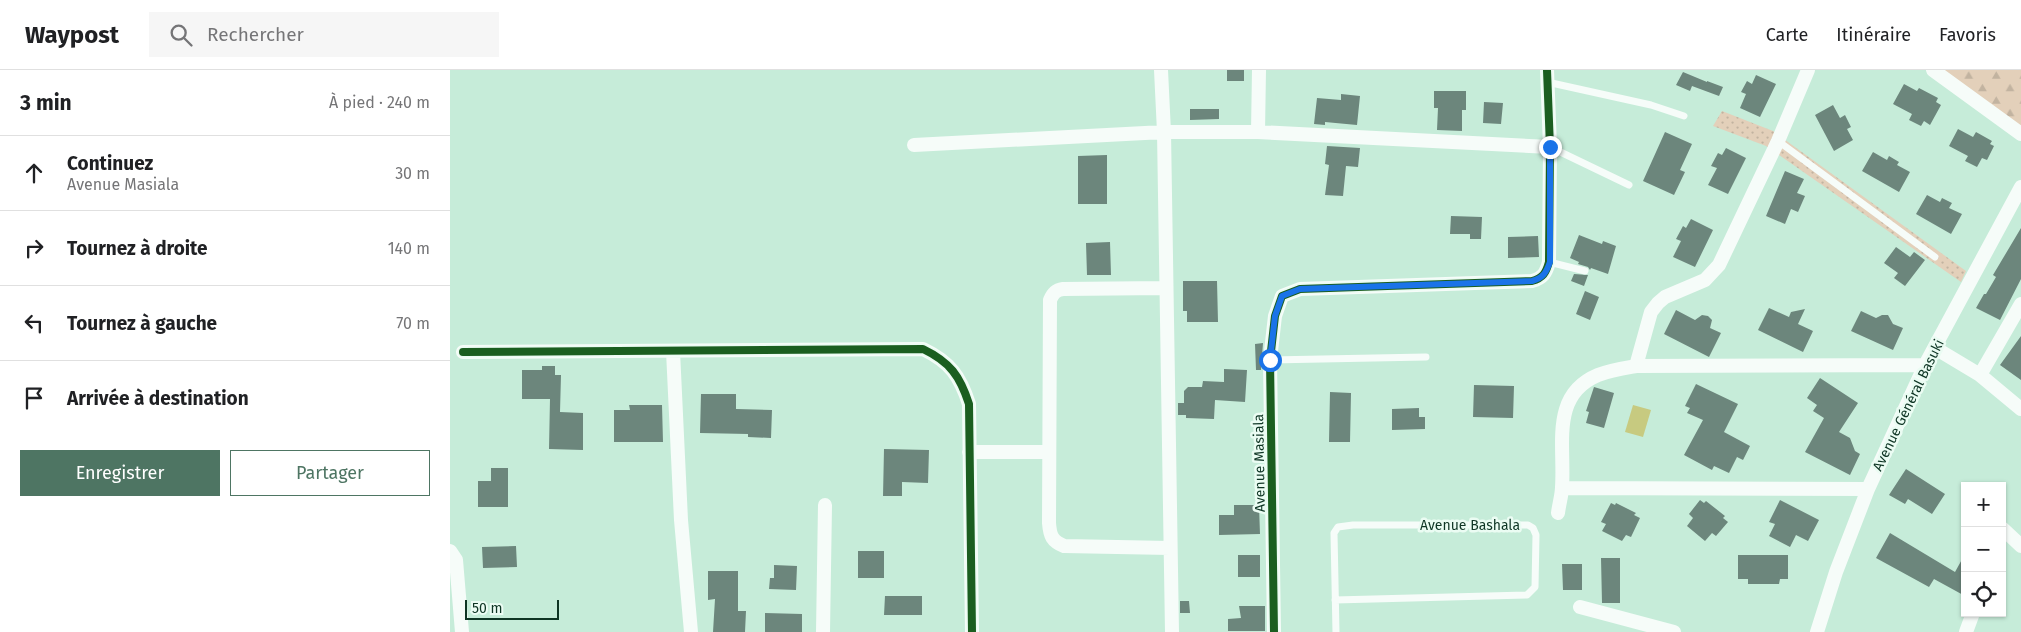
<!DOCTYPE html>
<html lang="fr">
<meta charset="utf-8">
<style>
body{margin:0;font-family:"Fira Sans",sans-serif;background:#f6f6f6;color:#202124}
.controls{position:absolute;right:15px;bottom:15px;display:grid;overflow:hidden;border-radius:0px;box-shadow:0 1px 4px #0004}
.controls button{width:45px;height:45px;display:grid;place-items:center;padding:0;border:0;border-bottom:1px solid #e0e0e0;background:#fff;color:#202124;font:25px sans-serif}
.scale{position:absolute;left:15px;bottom:12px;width:94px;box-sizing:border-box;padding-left:5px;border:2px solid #0e3524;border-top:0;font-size:14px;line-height:18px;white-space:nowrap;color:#0e3524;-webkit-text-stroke:4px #ebfcf3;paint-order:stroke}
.stop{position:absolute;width:15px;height:15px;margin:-11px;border:4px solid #1a73e8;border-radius:50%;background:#fff}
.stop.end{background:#1a73e8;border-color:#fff;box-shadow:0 1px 5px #0008}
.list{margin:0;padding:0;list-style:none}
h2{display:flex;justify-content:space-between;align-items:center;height:65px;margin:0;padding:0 20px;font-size:21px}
h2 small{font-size:16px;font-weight:400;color:#757577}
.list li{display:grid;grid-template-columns:32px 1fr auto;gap:15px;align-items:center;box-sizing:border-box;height:75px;padding:0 20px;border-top:1px solid #e0e0e0}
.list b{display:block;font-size:19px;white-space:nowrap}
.list p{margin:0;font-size:16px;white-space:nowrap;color:#757577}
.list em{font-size:16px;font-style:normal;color:#757577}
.actions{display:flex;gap:10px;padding:15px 20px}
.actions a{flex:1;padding:11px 0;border:1px solid #4e7563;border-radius:0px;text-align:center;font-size:18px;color:#4e7563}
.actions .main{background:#4e7563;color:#fff}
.icon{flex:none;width:28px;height:28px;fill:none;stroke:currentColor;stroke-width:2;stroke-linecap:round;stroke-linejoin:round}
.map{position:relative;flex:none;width:1571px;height:562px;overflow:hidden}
header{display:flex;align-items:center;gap:30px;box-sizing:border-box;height:70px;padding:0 25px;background:#fff;border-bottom:1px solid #e0e0e0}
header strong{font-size:24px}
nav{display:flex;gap:28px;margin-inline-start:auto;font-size:18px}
.search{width:350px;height:45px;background:#f6f6f6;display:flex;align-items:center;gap:12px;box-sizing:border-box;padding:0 18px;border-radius:0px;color:#757577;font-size:19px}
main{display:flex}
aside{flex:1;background:#fff}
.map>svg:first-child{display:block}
</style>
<header>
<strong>Waypost</strong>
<div class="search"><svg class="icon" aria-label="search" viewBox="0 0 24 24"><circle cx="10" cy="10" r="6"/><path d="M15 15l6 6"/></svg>Rechercher</div>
<nav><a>Carte</a><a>Itinéraire</a><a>Favoris</a></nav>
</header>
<main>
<aside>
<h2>3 min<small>À pied · 240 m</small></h2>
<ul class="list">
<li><svg class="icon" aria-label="ahead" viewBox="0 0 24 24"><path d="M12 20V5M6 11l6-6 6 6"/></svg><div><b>Continuez</b><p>Avenue Masiala</p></div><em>30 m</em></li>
<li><svg class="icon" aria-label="right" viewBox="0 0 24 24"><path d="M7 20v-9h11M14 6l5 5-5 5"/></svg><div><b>Tournez à droite</b></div><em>140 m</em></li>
<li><svg class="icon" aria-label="left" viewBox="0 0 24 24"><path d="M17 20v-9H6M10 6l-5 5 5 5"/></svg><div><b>Tournez à gauche</b></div><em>70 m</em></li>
<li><svg class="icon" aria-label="arrive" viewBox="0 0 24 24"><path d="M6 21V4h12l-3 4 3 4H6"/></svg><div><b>Arrivée à destination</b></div></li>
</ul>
<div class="actions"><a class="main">Enregistrer</a><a>Partager</a></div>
</aside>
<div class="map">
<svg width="1571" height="562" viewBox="0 0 1571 562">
<defs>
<pattern id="forest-firs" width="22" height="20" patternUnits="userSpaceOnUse" patternTransform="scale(1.25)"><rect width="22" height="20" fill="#e3d0ba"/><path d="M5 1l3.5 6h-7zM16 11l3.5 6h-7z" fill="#c2b3a0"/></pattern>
<pattern id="park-dots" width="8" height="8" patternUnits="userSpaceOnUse" patternTransform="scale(1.25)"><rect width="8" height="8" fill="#e3d0ba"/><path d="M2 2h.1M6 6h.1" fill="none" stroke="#c2b3a0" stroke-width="1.8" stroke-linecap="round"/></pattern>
</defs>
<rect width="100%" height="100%" fill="#c6ecd9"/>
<path fill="url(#forest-firs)" d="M1494 0H1571V56Z"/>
<path fill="url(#park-dots)" d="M1272 41 1323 61 1516 201 1511 212 1316 76 1263 56Z"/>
<path fill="#c7ca80" d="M1183 335 1201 340 1193 367 1175 362Z"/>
<path fill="#6c867c" d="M777 0H794V11H777Z
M1233 2 1257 12V11L1273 17 1269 26 1242 16 1240 21 1226 15Z
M1306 5 1326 14 1310 47 1290 38 1296 24 1291 22 1297 11 1302 14Z
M1454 14 1467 21 1469 18 1488 28 1486 32 1491 35 1480 55 1474 51 1471 56 1459 50 1462 44 1443 34Z
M984 21H1016V40H1012V61L987 60 988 38H984Z
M891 24 910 26 907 55 875 52V55L864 54 867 28 891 30Z
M1034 32 1053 33 1051 54 1033 53Z
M1383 35 1390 48 1395 45 1401 57 1397 59 1403 70 1384 81 1365 45Z
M740 39H769V49L740 50Z
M1508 59 1523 67 1526 62 1542 71 1540 74 1544 76 1537 90 1532 88 1527 97 1515 91 1518 86 1499 76Z
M1215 62 1242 74 1230 100 1235 102 1224 125 1193 111Z
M877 76 910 78 908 97 896 96 893 126 875 125 879 95 875 94Z
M1276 78 1296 88 1278 124 1258 115 1267 98 1261 96 1268 83 1272 85Z
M1423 82 1437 90 1439 86 1449 92 1447 95 1460 102 1449 122 1412 101Z
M657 85V134H628V86Z
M1335 101 1354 109 1347 123 1355 126 1348 142 1341 139 1335 154 1316 146Z
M1477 125 1490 132 1492 128 1502 133 1499 138 1512 144 1501 164 1466 144Z
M1001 146 1032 147 1031 169H1020V164H1000Z
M1241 149 1263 160 1245 197 1223 187 1231 171 1226 169 1233 156 1236 158Z
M1571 158V209L1550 250 1526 238 1534 224H1536L1546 207 1543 205Z
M1129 165 1152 174 1153 171 1166 176 1158 204 1141 198 1140 200 1138 197 1128 194 1129 192 1120 188Z
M1088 166 1089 187 1058 188V167Z
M660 172 661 205H637L636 173Z
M1446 177 1460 187 1464 182 1475 190 1455 216 1444 208 1448 203 1434 193Z
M1124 204 1138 205 1134 216 1121 211Z
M733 211H767L768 252H737V241H733Z
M1135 221 1149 227 1140 250 1126 244Z
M1319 238 1339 247 1341 242 1355 239 1348 254 1363 261 1353 282 1308 260Z
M1226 240 1245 250 1252 245 1258 246 1262 250 1260 258 1271 263 1259 287 1214 264Z
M1411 241 1426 248 1432 245H1438L1443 254 1453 258 1443 280 1401 261Z
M1571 266V310L1550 295Z
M813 273 811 300H806L805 274Z
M92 296H105V305H111L110 342 133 343V380L99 379 100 329H72V300H92Z
M774 299 797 300 795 332 765 330 764 349 736 348V345H728V333H734V321L738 317H752L753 311 774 312Z
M1370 308 1408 333 1389 362 1400 368 1405 381 1410 384 1400 405 1355 382 1374 348 1363 341 1367 335 1357 328Z
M1246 314 1288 334 1274 362 1300 376 1293 390 1287 387 1279 403 1264 396 1262 400 1234 385 1253 350 1237 343 1240 338 1235 336Z
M1024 315 1064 316 1063 348 1023 347Z
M1144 317 1164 323 1154 358 1136 353 1139 342 1136 341Z
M880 322 901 323 900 372H879Z
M251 324H286V339L322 340 321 368 298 367V364L250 363Z
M179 335H212L213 372H164V340H180Z
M969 338V347H975V359L942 360V339Z
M434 379 479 380 478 413 452 412V426H433Z
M41 398H58V437H28V411H41Z
M1456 399 1495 424 1482 444 1458 429 1455 434 1439 425Z
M1250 430 1254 433 1256 431 1275 446 1273 448 1278 452 1266 466 1262 463 1255 471 1237 456 1243 448 1239 444Z
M1330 430 1369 450 1358 471 1346 465 1340 477 1319 466 1325 454 1319 452Z
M1161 433 1165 435 1166 433 1186 443 1184 445 1190 448 1181 467 1176 465 1172 471 1152 461 1156 454 1151 452Z
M784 435H809L810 464 769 465V445H784Z
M1440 463 1505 502 1515 484V526L1484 509 1479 517 1426 488Z
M66 476 67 497 33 498 32 477Z
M408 481H434V508H408Z
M788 485H810V507H788Z
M1288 485H1338V509H1330L1329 514H1298V509H1288Z
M1151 488H1170V533H1152Z
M1112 494H1132V520H1113Z
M324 495 347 496 346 520 319 519 320 508H324Z
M258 501H288V541H296L295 562H263L265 529 258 530Z
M435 526H472V545H434Z
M730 531H739L740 543H730Z
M789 536H815V561H778V549L791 548Z
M315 543 352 544V562H315Z"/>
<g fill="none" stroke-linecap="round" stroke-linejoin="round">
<path stroke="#f6fcf9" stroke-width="7" d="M1097 12 1201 35 1234 46
M1328 71 1485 187
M1100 77 1179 115
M1099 192 1135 201
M820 290 976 287
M885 530 1077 525 1085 517 1086 465 1083 458 1078 455H903L888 457 884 463 886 562"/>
<path stroke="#f6fcf9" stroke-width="14" d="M711 0 714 62 722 562
M1483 0 1571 64
M808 62 809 0
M464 75 714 62H808L1100 77
M715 218 613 219C606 220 603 223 600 230L599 453C600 466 602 471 614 476L720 478
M1485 278 1530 305 1571 339
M223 281 231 450 241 562
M13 282 473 279C500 292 510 306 519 334L522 562
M1186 296 1201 242 1208 233 1215 227 1255 210 1269 195 1328 71 1358 0
M1530 305 1571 234
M519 382H599
M1112 418 1418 419
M1108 443C1109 434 1112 425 1112 417 1115 375 1100 325 1148 305 1160 300 1174 298 1186 296L1475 295
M1552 458 1571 476
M0 481 6 490 12 562
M1130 537 1224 562
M373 562 375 435
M824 562 820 290 825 246 832 226 850 219 1082 211C1093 208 1096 203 1099 192L1100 77 1097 0
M1367 562 1386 502 1418 419 1475 295 1571 117
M1516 562 1523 543"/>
<defs>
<path id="cycleway" d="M13 282 473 279C500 292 510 306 519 334L522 562
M824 562 820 290 825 246 832 226 850 219 1082 211C1093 208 1096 203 1099 192L1100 77 1097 0"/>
</defs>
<use href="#cycleway" stroke="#ebfcf3" stroke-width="11"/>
<use href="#cycleway" stroke="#1b5e20" stroke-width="8"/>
</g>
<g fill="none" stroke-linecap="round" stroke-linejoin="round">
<path stroke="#1a73e8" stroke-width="6" d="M820 290 825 246 832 226 850 219 1082 211C1093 208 1096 203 1100 192V77"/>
</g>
<g text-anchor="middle" stroke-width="5" stroke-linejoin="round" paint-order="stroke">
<g font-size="14" fill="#0e3524" stroke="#ebfcf3">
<text transform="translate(1458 335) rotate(-64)" y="5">Avenue Général Basuki</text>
<text transform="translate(809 393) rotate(-91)" y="5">Avenue Masiala</text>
<text x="1020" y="460">Avenue Bashala</text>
</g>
</g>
</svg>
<div class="controls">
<button>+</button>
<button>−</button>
<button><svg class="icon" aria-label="locate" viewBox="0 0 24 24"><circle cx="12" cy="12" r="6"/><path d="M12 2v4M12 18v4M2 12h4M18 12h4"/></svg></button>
</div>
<div class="scale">50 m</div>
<div class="stop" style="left:820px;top:290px"></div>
<div class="stop end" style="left:1100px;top:77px"></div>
</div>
</main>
